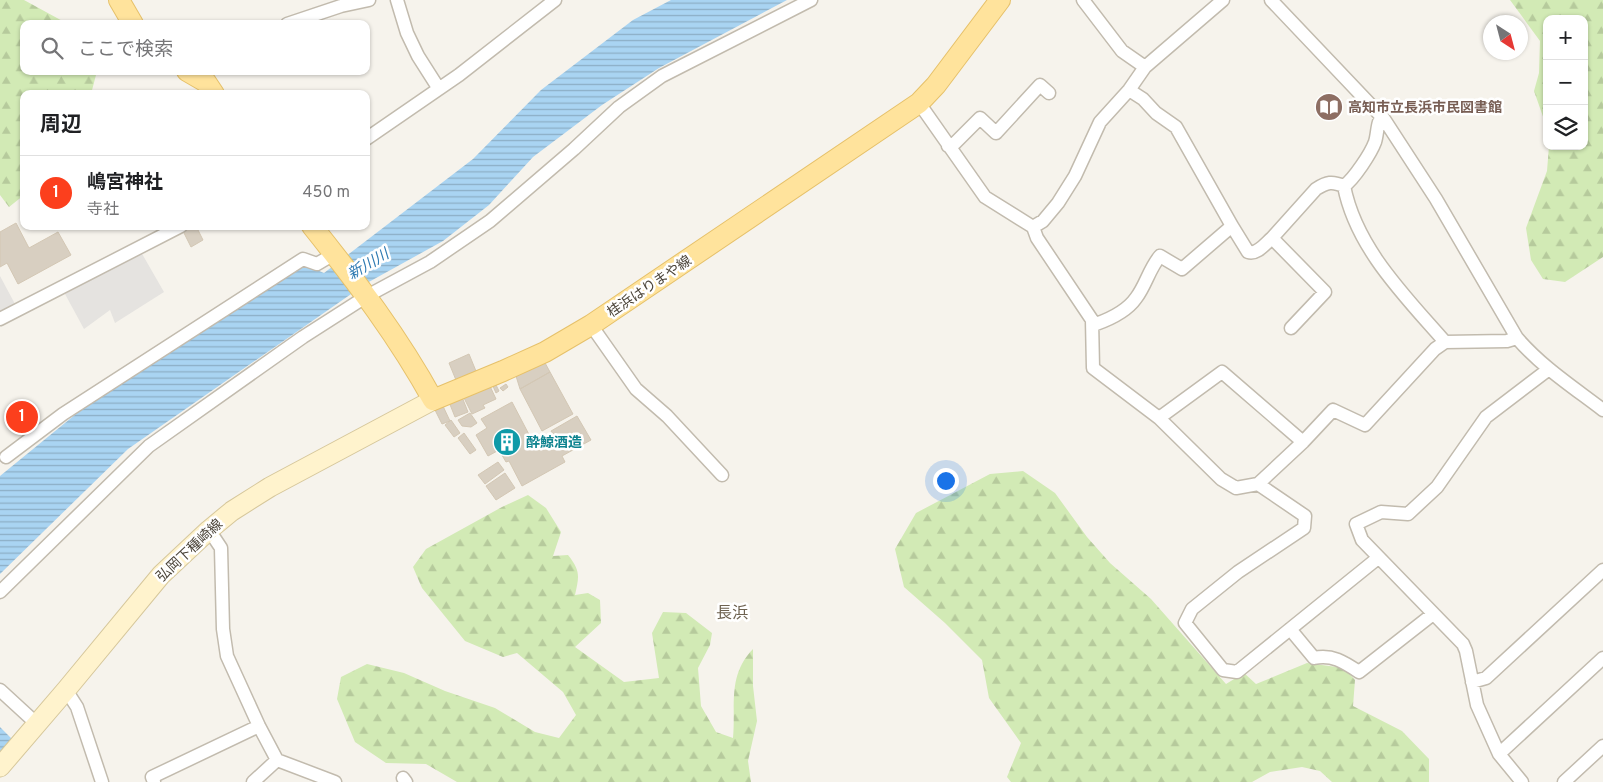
<!DOCTYPE html>
<html lang="ja">
<meta charset="utf-8">
<style>
body{margin:0;font-family:Overpass,"Noto Sans JP",sans-serif;background:#f6f6f6;color:#202124}
.controls{position:absolute;right:15px;top:15px;display:grid;overflow:hidden;border-radius:10px;box-shadow:0 1px 4px #0004}
.controls button{width:45px;height:45px;display:grid;place-items:center;padding:0;border:0;border-bottom:1px solid #e0e0e0;background:#fff;color:#202124;font:25px sans-serif}
.compass{position:absolute;left:1483px;top:15px;width:45px;height:45px;border-radius:50%;background:#fff;box-shadow:0 1px 4px #0004;rotate:144deg}
.you{position:absolute;left:945px;top:480px;width:18px;height:18px;margin:-12px;border:4px solid #fff;border-radius:50%;background:#1a73e8;box-shadow:0 0 0 8px #1a73e833}
.badge{display:grid;place-items:center;width:32px;height:32px;border-radius:50%;background:#fc3f1d;color:#fff;font-size:16px;font-weight:700}
.pin{position:absolute;translate:-50% -50%;border:2px solid #fff;box-shadow:0 1px 5px #0006}
.list{margin:0;padding:0;list-style:none}
h2{display:flex;justify-content:space-between;align-items:center;height:65px;margin:0;padding:0 20px;font-size:21px}
h2 small{font-size:16px;font-weight:400;color:#757577}
.list li{display:grid;grid-template-columns:32px 1fr auto;gap:15px;align-items:center;box-sizing:border-box;height:75px;padding:0 20px;border-top:1px solid #e0e0e0}
.list b{display:block;font-size:19px;white-space:nowrap}
.list p{margin:0;font-size:16px;white-space:nowrap;color:#757577}
.list em{font-size:16px;font-style:normal;color:#757577}
.icon{flex:none;width:28px;height:28px;fill:none;stroke:currentColor;stroke-width:2;stroke-linecap:round;stroke-linejoin:round}
.map{position:relative;flex:none;width:1603px;height:782px;overflow:hidden}
.search{position:absolute;background:#fff;box-shadow:0 1px 4px #0004;left:20px;top:20px;width:350px;height:55px;display:flex;align-items:center;gap:12px;box-sizing:border-box;padding:0 18px;border-radius:10px;color:#757577;font-size:19px}
.panel{position:absolute;background:#fff;box-shadow:0 1px 4px #0004;left:20px;top:90px;width:350px;height:140px;border-radius:10px}
.map>svg:first-child{display:block}
</style>
<div class="map">
<svg width="1603" height="782" viewBox="0 0 1603 782">
<defs>
<pattern id="forest-firs" width="22" height="20" patternUnits="userSpaceOnUse" patternTransform="scale(1.25)"><rect width="22" height="20" fill="#d2eab5"/><path d="M5 1l3.5 6h-7zM16 11l3.5 6h-7z" fill="#b6ca9c"/></pattern>
<pattern id="water-rules" width="6" height="5" patternUnits="userSpaceOnUse" patternTransform="scale(1.25)"><rect width="6" height="5" fill="#a9d4f2"/><path d="M0 2.5h6" fill="none" stroke="#8caec5"/></pattern>
</defs>
<rect width="100%" height="100%" fill="#f6f3ec"/>
<path fill="url(#forest-firs)" d="M0 0H24L68 24H24V71H95L96 75 91 94H24V195L9 207 0 195Z
M1510 0H1603V257L1565 282 1543 279 1531 260 1526 228 1547 171 1549 146H1584V19H1547V128L1534 91 1539 73 1540 41Z
M1023 471 1055 493 1087 537 1110 563 1151 599 1226 684 1244 673 1256 684 1307 663 1344 668 1355 680 1353 706 1402 731 1429 759V782H1332L1320 771 1302 767 1270 772 1252 782H1011L1007 777 1021 743 989 698 982 660 945 623 904 587 895 549 916 513 990 474Z
M528 495 546 508 561 532 553 556 568 555C581 571 579 577 575 595L588 593 600 600 601 623 575 647 624 682 659 678 652 633 663 612 686 613 712 633 710 645 698 668 701 706 716 732 733 738C736 705 727 676 753 649V686L757 721 748 761 751 782H457L426 764 386 763 355 742 337 699 341 677 367 664 404 673 445 691 495 708 535 732 559 738 576 715 563 692 517 653 503 657 465 641 422 588 413 567 426 549 502 507Z"/>
<path fill="#e5e3e0" d="M141 252 164 292 115 323 110 310 84 329 65 294Z
M0 276 15 304 0 313Z"/>
<path fill="url(#water-rules)" d="M671 0H787L659 68 602 105 533 157 489 205 443 241 367 283 128 449 0 574V476L87 405 305 265 324 273 473 159 541 90 633 20Z
M0 727 12 739 0 753Z"/>
<path fill="#d8cfc1" stroke="#d3c7b4" d="M16 223 29 248 58 232 71 255 18 284 7 263 0 267V232Z
M193 226H196L203 240 191 247 183 231Z
M469 354 478 376 458 385 449 363Z
M544 361 550 372 520 389 516 376Z
M550 372 573 414 542 431 520 389Z
M501 383 496 385 499 391 496 393 492 384Z
M489 384 496 399 483 405 485 408 472 414 463 396Z
M506 384 508 387 503 391 500 388Z
M462 397 468 412 455 417 449 402Z
M512 402 534 444 553 434 551 431 577 416 591 440 562 456 565 462 522 486 509 461 506 462 499 450 488 456 476 435 487 428 481 419Z
M442 404 450 421 442 424 434 408Z
M26 409 31 417 18 425 13 416Z
M470 413 477 423 471 427 462 426 458 420Z
M451 420 460 433 454 437 445 425Z
M464 433 476 450 470 454 458 438Z
M498 462 504 470 485 484 478 475Z
M505 473 515 488 496 500 486 486Z"/>
<g fill="none" stroke-linecap="round" stroke-linejoin="round">
<defs>
<path id="minor" d="M397 0 407 33 418 56 439 89
M1083 0 1122 51 1145 67
M1271 0 1384 119 1436 199 1517 338C1542 367 1573 387 1603 410
M287 24 341 6 369 0
M1129 90 1143 99 1156 113 1176 127 1232 226
M919 103 985 197 1033 227 1037 238 1092 320 1093 368 1159 418 1221 479 1236 488 1258 484 1305 516 1304 528 1238 572 1192 609 1185 623 1223 670 1237 672 1378 558
M1384 119 1379 122C1377 128 1377 136 1375 142 1371 153 1354 179 1344 186 1356 248 1405 296 1445 342
M366 139 459 75 555 0
M948 146 955 143 980 118 996 133 1040 85 1049 93
M1033 227 1043 221 1058 203 1075 176 1100 122 1129 90 1145 67 1223 0
M0 319 181 226
M1092 320 1096 324C1110 319 1127 311 1136 298 1146 285 1149 269 1160 256L1182 269 1232 226 1248 252C1257 255 1265 244 1272 238
M591 325 636 389 667 416 722 475
M1291 328 1325 292 1272 238 1316 189C1327 182 1332 181 1344 186
M1159 418 1222 372 1303 442 1258 484
M1303 442 1333 410 1365 425 1435 349 1445 342 1507 341 1517 338
M6 457 63 414 303 259 317 264 334 254
M209 530 221 548 223 629 227 656 259 726 277 760 335 782
M0 592 149 446 303 337 367 296 430 262 490 221 574 149 619 107 662 76 811 0
M1290 629 1314 658C1332 654 1344 662 1359 672L1433 614
M1472 682 1486 678 1603 570
M0 690 37 724
M66 690 77 707 102 782
M1499 754 1603 658
M403 778 406 782
M154 782 152 777 259 726
M253 782 277 760
M1522 782 1499 754 1477 705 1466 651 1463 644 1362 540 1356 524 1381 512 1408 514 1437 487 1486 417 1549 369
M1564 782 1603 746"/>
<path id="secondary" d="M0 767 66 690 161 575 209 530 232 511 270 487 433 400"/>
<path id="primary" d="M119 0 133 24
M187 71 206 82 214 94
M312 226C356 281 399 338 433 400L503 371 545 352 591 325 919 103 936 85 1000 0"/>
</defs>
<use href="#minor" stroke="#c2bbae" stroke-width="15"/>
<use href="#secondary" stroke="#d6c79b" stroke-width="21"/>
<use href="#primary" stroke="#e6c16a" stroke-width="22"/>
<use href="#minor" stroke="#fff" stroke-width="12"/>
<use href="#secondary" stroke="#fff3cd" stroke-width="19"/>
<use href="#primary" stroke="#ffe39c" stroke-width="20"/>
</g>
<defs>
<symbol id="library-disc" viewBox="-11 -11 22 22"><circle r="9.5" fill="#8d6e63" stroke="#fff"/><path d="M-6-4Q-3-5.5-.7-3.5V5Q-3 3-6 4ZM6-4Q3-5.5 .7-3.5V5Q3 3 6 4Z" fill="#fff"/></symbol>
<symbol id="building-disc" viewBox="-11 -11 22 22"><circle r="9.5" fill="#0f9aa8" stroke="#fff"/><path d="M-4-6H4V6H1V3H-1V6H-4ZM-2.5-4.3h1.7v1.8h-1.7ZM.8-4.3h1.7v1.8H.8ZM-2.5-1h1.7V.8h-1.7ZM.8-1h1.7V.8H.8Z" fill="#fff"/></symbol>
</defs>
<g fill-rule="evenodd">
<use href="#library-disc" x="1313" y="91" width="32" height="32"/>
<use href="#building-disc" x="491" y="426" width="32" height="32"/>
</g>
<g text-anchor="middle" stroke-width="5" stroke-linejoin="round" paint-order="stroke">
<g font-size="14" font-weight="bold" fill="#785e54" stroke="#fff" text-anchor="start">
<text x="1348" y="112">高知市立長浜市民図書館</text>
</g>
<g font-size="14" fill="#4b4439" stroke="#fff">
<text transform="translate(649 286) rotate(-34)" y="5">桂浜はりまや線</text>
<text transform="translate(189 550) rotate(-43)" y="5">弘岡下種崎線</text>
</g>
<g font-size="14" font-weight="bold" fill="#0d838f" stroke="#fff" text-anchor="start">
<text x="526" y="447">酔鯨酒造</text>
</g>
<g font-size="15" font-style="italic" fill="#2e7ab2" stroke="#fff">
<text transform="translate(368 264) rotate(-31)" y="5">新川川</text>
</g>
<g font-size="16" fill="#6e6250" stroke="#fff">
<text x="732" y="618">長浜</text>
</g>
</g>
</svg>
<div class="controls">
<button>+</button>
<button>−</button>
<button><svg class="icon" aria-label="layers" viewBox="0 0 24 24"><path d="M12 4l9 5-9 5-9-5zM3 14l9 5 9-5"/></svg></button>
</div>
<svg class="compass" viewBox="-18 -18 36 36"><path d="M0-13l5 13h-10z" fill="#e53935"/><path d="M0 13l5-13h-10z" fill="#757577"/></svg>
<div class="you"></div>
<div class="pin badge" style="left:22px;top:417px">1</div>
<div class="search"><svg class="icon" aria-label="search" viewBox="0 0 24 24"><circle cx="10" cy="10" r="6"/><path d="M15 15l6 6"/></svg>ここで検索</div>
<section class="panel">
<h2>周辺<small></small></h2>
<ul class="list">
<li><span class="badge">1</span><div><b>嶋宮神社</b><p>寺社</p></div><em>450 m</em></li>
</ul>
</section>
</div>
